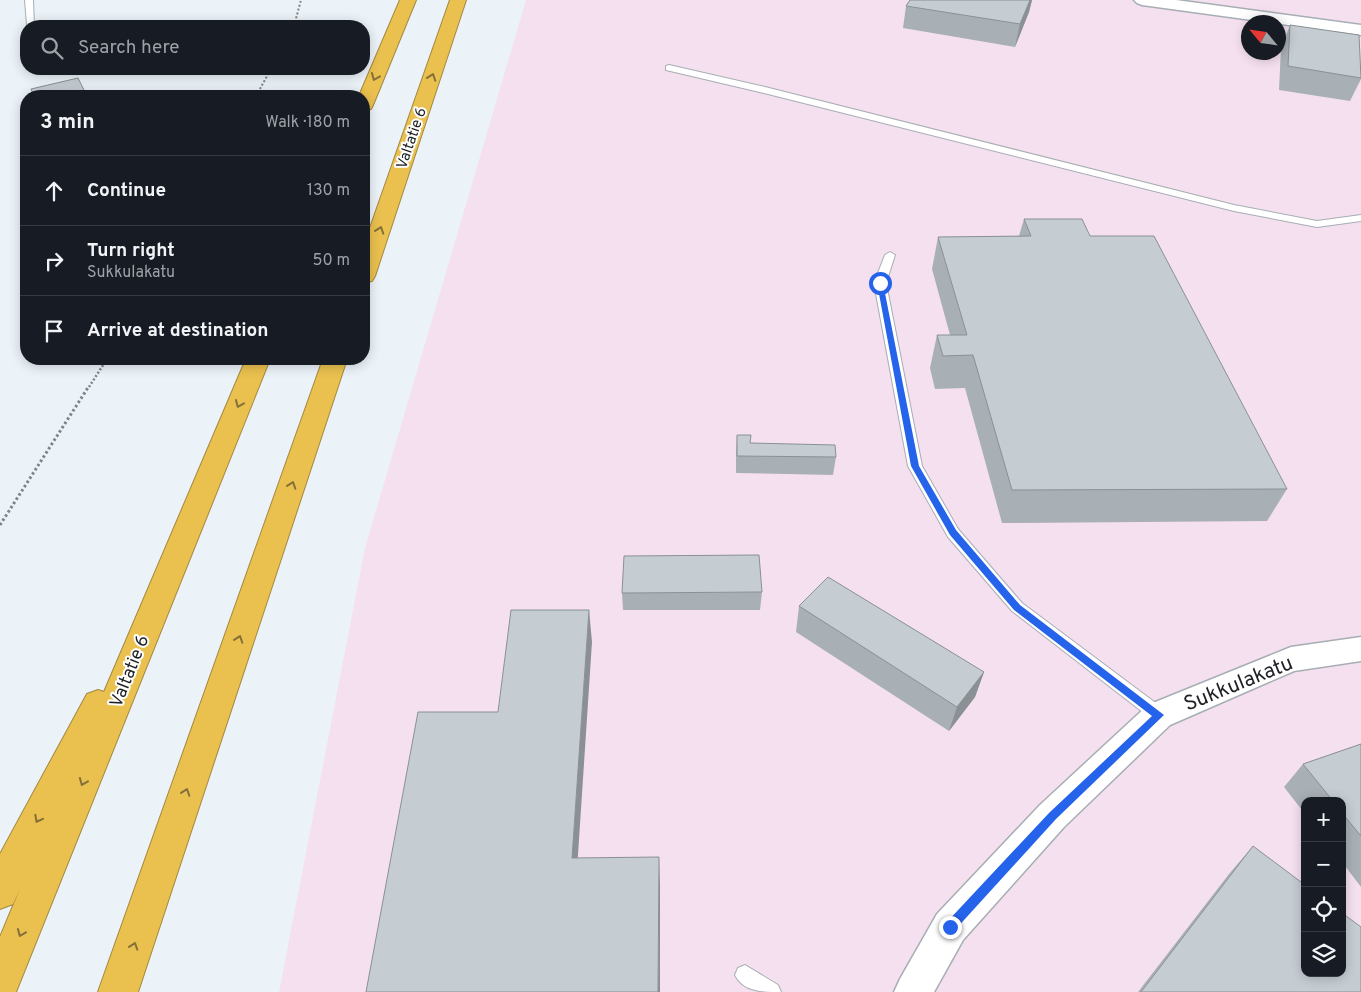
<!DOCTYPE html>
<meta charset="utf-8">
<style>
body{margin:0;font-family:Overpass,sans-serif;background:#20242c;color:#f1f3f6}
.controls{position:absolute;right:15px;bottom:15px;display:grid;overflow:hidden;border-radius:10px;box-shadow:0 2px 12px #0003}
.controls button{width:45px;height:45px;display:grid;place-items:center;padding:0;border:0;border-bottom:1px solid #363941;background:#171b24;color:#f1f3f6;font:25px sans-serif}
.compass{position:absolute;left:1241px;top:15px;width:45px;height:45px;border-radius:50%;background:#171b24;box-shadow:0 2px 12px #0003;rotate:299deg}
.stop{position:absolute;width:15px;height:15px;margin:-11px;border:4px solid #2563eb;border-radius:50%;background:#fff}
.stop.end{background:#2563eb;border-color:#fff;box-shadow:0 1px 5px #0008}
.list{margin:0;padding:0;list-style:none}
h2{display:flex;justify-content:space-between;align-items:center;height:65px;margin:0;padding:0 20px;font-size:21px}
h2 small{font-size:16px;font-weight:400;color:#9ea1a6}
.list li{display:grid;grid-template-columns:32px 1fr auto;gap:15px;align-items:center;box-sizing:border-box;height:70px;padding:0 20px;border-top:1px solid #363941}
.list b{display:block;font-size:19px;white-space:nowrap}
.list p{margin:0;font-size:16px;white-space:nowrap;color:#9ea1a6}
.list em{font-size:16px;font-style:normal;color:#9ea1a6}
.icon{flex:none;width:28px;height:28px;fill:none;stroke:currentColor;stroke-width:2;stroke-linecap:round;stroke-linejoin:round}
.map{position:relative;flex:none;width:1361px;height:992px;overflow:hidden}
.search{position:absolute;background:#171b24;box-shadow:0 2px 12px #0003;left:20px;top:20px;width:350px;height:55px;display:flex;align-items:center;gap:12px;box-sizing:border-box;padding:0 18px;border-radius:20px;color:#9ea1a6;font-size:19px}
.panel{position:absolute;background:#171b24;box-shadow:0 2px 12px #0003;left:20px;top:90px;width:350px;height:275px;border-radius:20px}
.map>svg:first-child{display:block}
</style>
<div class="map">
<svg width="1361" height="992" viewBox="0 0 1361 992">
<rect width="100%" height="100%" fill="#ebf3f9"/>
<path fill="#f5e0ef" fill-rule="evenodd" d="M526 0H1361V992H279L365 548ZM1248 22H1278V52H1248ZM1305 801H1342V973H1305Z"/>
<g fill="none" stroke-linecap="round" stroke-linejoin="round">
<defs>
<path id="lane" d="M25 0H33L34 26 27 25Z
M669 65 765 87 1234 205 1317 221 1361 215V221L1317 227 1234 211 764 93 666 70V66Z
M890 252 895 255 886 283 922 466 958 529 1022 603 1165 710 1167 715 1165 720 1159 722 1153 720 1012 611 948 537 908 466 874 283 885 255Z
M745 965 778 985 781 992C763 992 743 992 735 975L738 968Z"/>
<path id="street" d="M1134 0H1176L1361 25V35L1142 5 1137 3Z
M1361 637V661L1294 671 1170 725 1064 827 963 940 934 992H894L900 979 937 914 1040 805 1148 705 1291 647Z"/>
<path id="highway" d="M400 0H416L373 105 371 109 364 110V96H359Z
M450 0H466L375 276 372 281 364 283V245Z
M246 359H270L16 992H0V937L20 889 13 904 0 909V854L87 694 98 690 104 692Z
M323 359H347L138 992H98Z"/>
</defs>
<use href="#lane" stroke="#a6aeb4" stroke-width="2"/>
<use href="#street" stroke="#a6aeb4" stroke-width="3"/>
<use href="#highway" stroke="#a38840" stroke-width="2"/>
<path stroke="#7f8388" stroke-width="2" stroke-dasharray="2 2" stroke-linecap="butt" d="M294 26 301 0
M256 96 271 69"/>
<path stroke="#7f8388" stroke-width="2.5" stroke-dasharray="2 2" stroke-linecap="butt" d="M89 387 107 359"/>
<path stroke="#7f8388" stroke-width="3" stroke-dasharray="2.5 2.5" stroke-linecap="butt" d="M0 525 89 386"/>
<use href="#lane" fill="#fff" fill-rule="evenodd"/>
<use href="#street" fill="#fff" fill-rule="evenodd"/>
<use href="#highway" fill="#eac04f" fill-rule="evenodd"/>
</g>
<path fill="#a9b0b5" d="M910 0H1032L1029 12 1015 47 903 28 906 6Z
M1290 25 1361 69V79L1350 101 1279 90 1281 48Z
M1024 219 1090 236 1287 489 1267 521 1002 523 965 388 935 389 930 368 937 335H950L932 269 938 237 1019 236Z
M737 435 750 443 836 457 833 475 736 473V453Z
M762 592 760 610H623L622 593Z
M799 606 984 672 975 697 949 731 796 632Z
M1361 744V887L1342 862V801H1305V814L1284 787 1303 764Z
M1253 846 1361 992H1138L1229 874Z"/>
<path fill="#8a9094" d="M1030 0H1032L1029 12 1015 47 1020 24Z
M589 610 592 642 576 885 572 858Z
M984 672 975 697 949 731 957 707Z
M659 857 660 885V992H658Z"/>
<path fill="#c5cdd3" stroke="#8a9094" d="M910 0H1030L1020 24 906 6Z
M1290 25 1359 35 1361 78 1288 66Z
M78 78 87 96H34L31 89Z
M1024 219H1082L1090 236H1154L1287 489 1012 490 973 355 943 356 937 335H967L938 237 1031 236Z
M737 435H751L750 443 835 445 836 457 737 456Z
M759 555 762 592 622 593 624 556Z
M828 577 984 672 957 707 799 606Z
M511 610H589L572 858 659 857 658 992H366L418 712H498Z
M1361 744V836L1342 813V801H1333L1303 764Z
M1253 846 1305 885V973H1342V913L1361 927V992H1141Z"/>
<defs><path id="oneway-chevron" d="M-2-3.5L2.5 0L-2 3.5" fill="none" stroke-width="1.6" stroke-linecap="round" stroke-linejoin="round" transform="scale(1.25)"/></defs>
<g stroke="#847039">
<use href="#oneway-chevron" transform="translate(375 77) rotate(113)"/>
<use href="#oneway-chevron" transform="translate(432 77) rotate(-71)"/>
<use href="#oneway-chevron" transform="translate(380 230) rotate(-71)"/>
<use href="#oneway-chevron" transform="translate(239 404) rotate(113)"/>
<use href="#oneway-chevron" transform="translate(292 485) rotate(-71)"/>
<use href="#oneway-chevron" transform="translate(239 639) rotate(-71)"/>
<use href="#oneway-chevron" transform="translate(83 782) rotate(112)"/>
<use href="#oneway-chevron" transform="translate(186 792) rotate(-71)"/>
<use href="#oneway-chevron" transform="translate(38 819) rotate(118)"/>
<use href="#oneway-chevron" transform="translate(21 933) rotate(112)"/>
<use href="#oneway-chevron" transform="translate(134 946) rotate(-71)"/>
</g>
<path fill="#2563eb" d="M880 281 883 283 919 466 956 530 1020 605 1164 715 1056 819 954 931 950 933 946 931 944 927 946 923 1049 813 1152 716 1014 610 950 535 911 466 877 283Z"/>
<g text-anchor="middle" stroke-width="4" stroke-linejoin="round" paint-order="stroke">
<g font-size="15" fill="#1e2023" stroke="#fff">
<text transform="translate(411 138) rotate(-71)" y="5">Valtatie 6</text>
</g>
<g font-size="18" fill="#1e2023" stroke="#fff">
<text transform="translate(129 671) rotate(-68)" y="6">Valtatie 6</text>
</g>
<g font-size="21" fill="#1e2023" stroke="#fff">
<text transform="translate(1238 683) rotate(-22)" y="7">Sukkulakatu</text>
</g>
</g>
</svg>
<div class="controls">
<button>+</button>
<button>−</button>
<button><svg class="icon" aria-label="locate" viewBox="0 0 24 24"><circle cx="12" cy="12" r="6"/><path d="M12 2v4M12 18v4M2 12h4M18 12h4"/></svg></button>
<button><svg class="icon" aria-label="layers" viewBox="0 0 24 24"><path d="M12 4l9 5-9 5-9-5zM3 14l9 5 9-5"/></svg></button>
</div>
<svg class="compass" viewBox="-18 -18 36 36"><path d="M0-13l5 13h-10z" fill="#e53935"/><path d="M0 13l5-13h-10z" fill="#9ea1a6"/></svg>
<div class="stop" style="left:880px;top:283px"></div>
<div class="stop end" style="left:950px;top:927px"></div>
<div class="search"><svg class="icon" aria-label="search" viewBox="0 0 24 24"><circle cx="10" cy="10" r="6"/><path d="M15 15l6 6"/></svg>Search here</div>
<section class="panel">
<h2>3 min<small>Walk · 180 m</small></h2>
<ul class="list">
<li><svg class="icon" aria-label="ahead" viewBox="0 0 24 24"><path d="M12 20V5M6 11l6-6 6 6"/></svg><div><b>Continue</b></div><em>130 m</em></li>
<li><svg class="icon" aria-label="right" viewBox="0 0 24 24"><path d="M7 20v-9h11M14 6l5 5-5 5"/></svg><div><b>Turn right</b><p>Sukkulakatu</p></div><em>50 m</em></li>
<li><svg class="icon" aria-label="arrive" viewBox="0 0 24 24"><path d="M6 21V4h12l-3 4 3 4H6"/></svg><div><b>Arrive at destination</b></div></li>
</ul>
</section>
</div>
